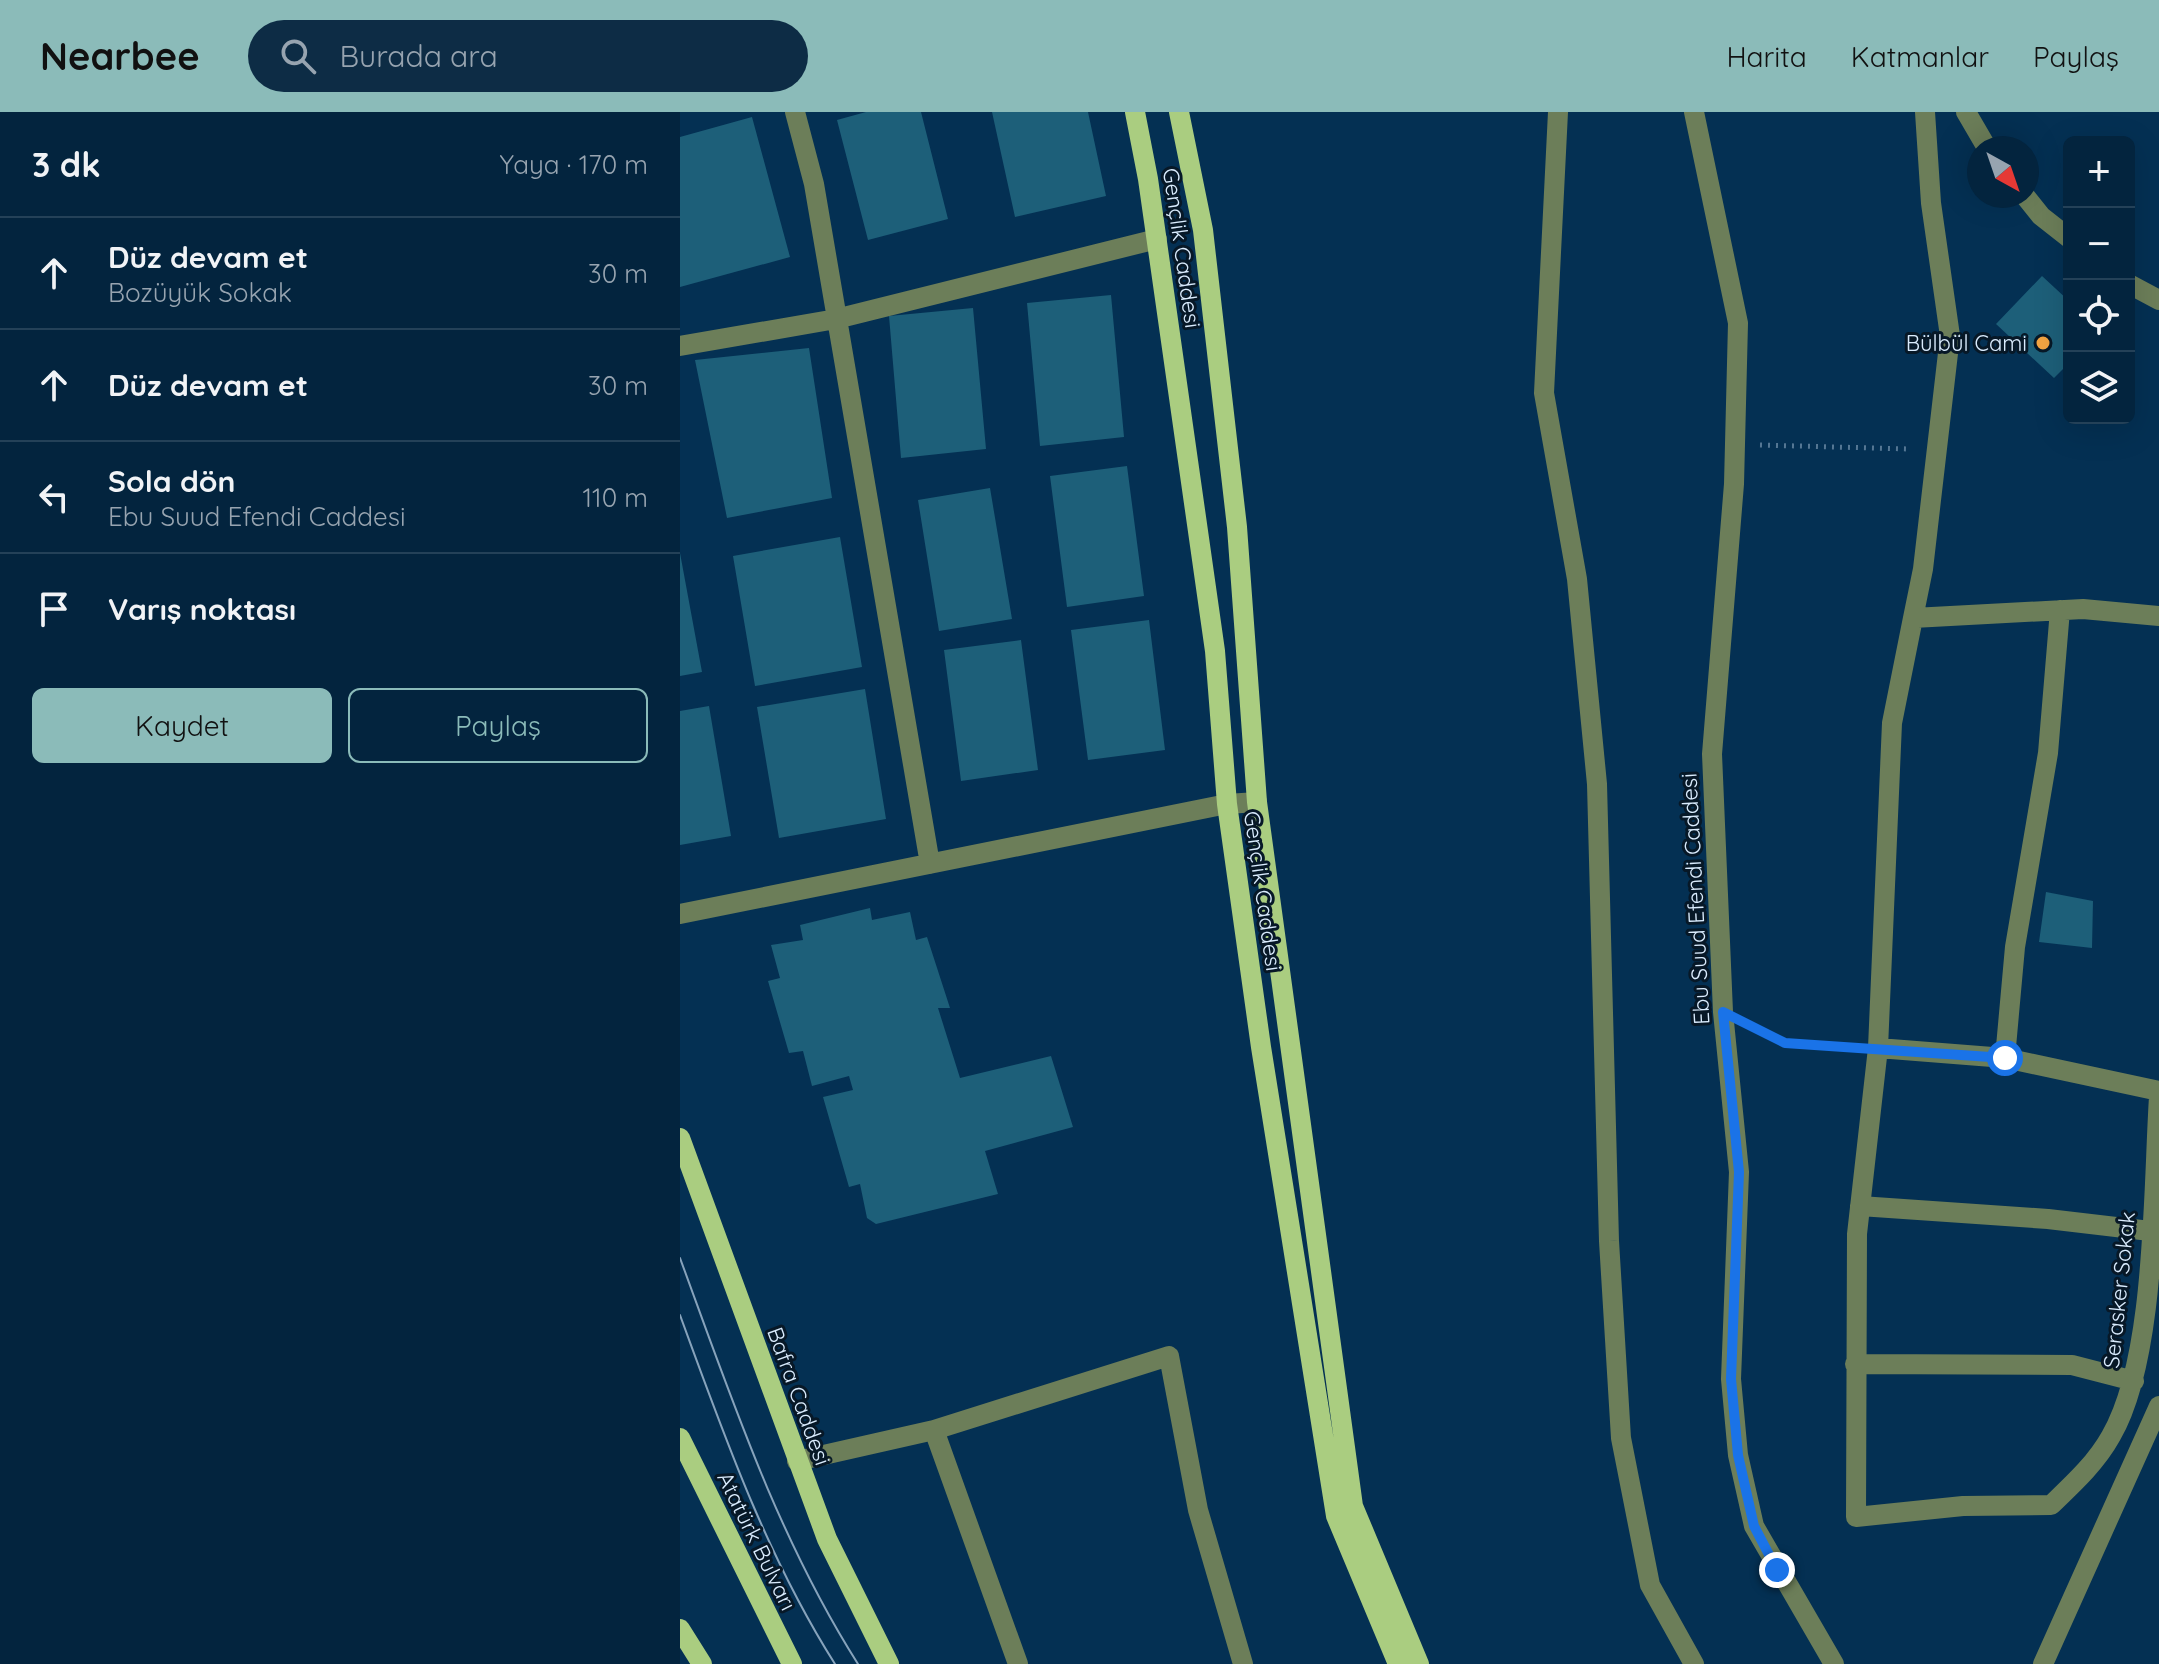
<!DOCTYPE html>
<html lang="tr">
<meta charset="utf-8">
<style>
body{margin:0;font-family:Quicksand,sans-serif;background:#0d2c45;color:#f1f3f6}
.controls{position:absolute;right:24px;top:24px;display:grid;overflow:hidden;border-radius:12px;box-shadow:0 8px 32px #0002}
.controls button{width:72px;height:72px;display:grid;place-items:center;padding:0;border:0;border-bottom:2px solid #244158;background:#03243e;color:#f1f3f6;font:40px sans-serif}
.compass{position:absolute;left:1287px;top:24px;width:72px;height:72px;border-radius:50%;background:#03243e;box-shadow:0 8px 32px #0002;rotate:140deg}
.stop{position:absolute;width:24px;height:24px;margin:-18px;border:6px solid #1a73e8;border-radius:50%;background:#fff}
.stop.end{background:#1a73e8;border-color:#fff;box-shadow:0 2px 8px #0008}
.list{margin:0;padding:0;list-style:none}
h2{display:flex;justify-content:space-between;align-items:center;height:104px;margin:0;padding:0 32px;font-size:34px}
h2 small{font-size:26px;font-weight:400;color:#97a4b0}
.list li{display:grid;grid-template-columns:52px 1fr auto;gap:24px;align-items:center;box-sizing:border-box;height:112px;padding:0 32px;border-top:2px solid #244158}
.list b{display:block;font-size:30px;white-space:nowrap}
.list p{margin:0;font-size:26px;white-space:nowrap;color:#97a4b0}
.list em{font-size:26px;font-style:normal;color:#97a4b0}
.actions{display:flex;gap:16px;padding:24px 32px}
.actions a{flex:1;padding:18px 0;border:2px solid #8bbbb9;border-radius:12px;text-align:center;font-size:28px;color:#8bbbb9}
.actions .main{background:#8bbbb9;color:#111}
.icon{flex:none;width:44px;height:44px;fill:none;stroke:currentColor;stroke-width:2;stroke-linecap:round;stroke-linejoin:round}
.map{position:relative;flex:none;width:1479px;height:1552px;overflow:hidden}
header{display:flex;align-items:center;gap:48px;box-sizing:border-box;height:112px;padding:0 40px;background:#8bbbb9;color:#111}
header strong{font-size:38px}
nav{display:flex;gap:44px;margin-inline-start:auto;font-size:28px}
.search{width:560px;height:72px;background:#0d2c45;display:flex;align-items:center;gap:20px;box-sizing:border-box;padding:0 28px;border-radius:44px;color:#97a4b0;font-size:30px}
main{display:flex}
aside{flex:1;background:#03243e}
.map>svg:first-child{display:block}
</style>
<header>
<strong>Nearbee</strong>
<div class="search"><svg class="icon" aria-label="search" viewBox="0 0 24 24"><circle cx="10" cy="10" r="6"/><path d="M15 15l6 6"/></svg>Burada ara</div>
<nav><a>Harita</a><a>Katmanlar</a><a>Paylaş</a></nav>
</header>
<main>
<aside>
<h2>3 dk<small>Yaya · 170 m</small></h2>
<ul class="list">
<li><svg class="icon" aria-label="ahead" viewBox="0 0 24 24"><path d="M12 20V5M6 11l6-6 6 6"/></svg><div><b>Düz devam et</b><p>Bozüyük Sokak</p></div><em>30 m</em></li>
<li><svg class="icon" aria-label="ahead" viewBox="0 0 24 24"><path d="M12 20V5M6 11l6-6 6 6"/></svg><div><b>Düz devam et</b></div><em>30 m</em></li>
<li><svg class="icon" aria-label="left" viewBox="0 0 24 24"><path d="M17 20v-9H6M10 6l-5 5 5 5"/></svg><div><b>Sola dön</b><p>Ebu Suud Efendi Caddesi</p></div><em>110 m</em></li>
<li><svg class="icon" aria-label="arrive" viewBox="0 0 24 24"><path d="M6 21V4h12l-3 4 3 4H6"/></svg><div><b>Varış noktası</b></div></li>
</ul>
<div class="actions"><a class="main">Kaydet</a><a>Paylaş</a></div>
</aside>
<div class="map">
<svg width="1479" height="1552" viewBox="0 0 1479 1552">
<rect width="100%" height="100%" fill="#043053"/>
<path fill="#1d5f79" d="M186 0H241L268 107 188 128 157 8Z
M312 0H408L426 84 335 105Z
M72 5 110 145 0 175V25Z
M1362 164 1389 189V251L1374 266 1316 212Z
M431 183 444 325 360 334 347 191Z
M293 196 306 337 221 346 209 204Z
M129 236 152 386 47 406 15 248Z
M447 354 464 484 387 495 370 364Z
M310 376 332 507 259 519 238 388Z
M160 425 182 555 75 574 53 444Z
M0 441 22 560 0 564Z
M469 508 485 638 408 648 391 518Z
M341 528 358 658 281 669 264 538Z
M185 577 206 707 99 726 77 595Z
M29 594 51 724 0 733V599Z
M1366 780 1413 789 1412 836 1359 830Z
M190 796 192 808 230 800 236 828 247 825 270 896H258L280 966 371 944 393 1015 305 1039 318 1082 196 1112 187 1106 180 1072 169 1075 143 985 173 978 169 964 132 974 123 939 109 941 88 869 100 866 91 833 123 828 120 813Z"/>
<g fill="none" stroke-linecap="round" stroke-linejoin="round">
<path stroke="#557794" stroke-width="5" stroke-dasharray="2 6" stroke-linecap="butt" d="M1080 333 1230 337
M1069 913 1105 931 1175 935"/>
<path stroke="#6c7e59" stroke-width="20" d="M115 0 134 72 250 752
M878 0 864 281 897 467 917 672 929 1129 941 1326 970 1473 1014 1552
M1014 0 1058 211 1054 372 1032 642 1043 900 1059 1060 1051 1267 1058 1343 1074 1414 1154 1552
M1286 0 1307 36
M1345 84 1361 104 1389 126
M1449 172 1479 188
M0 234 156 207 477 127
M1479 504 1403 497 1233 506 1212 611 1198 936 1177 1122 1176 1405 1283 1394 1371 1393C1393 1372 1416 1351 1431 1324 1476 1247 1473 1077 1479 985
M1233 506 1243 457 1270 224 1251 91 1245 0
M0 802 547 692 577 690
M1198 936 1325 946 1479 979
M1325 946 1335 835 1368 641 1380 498
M1180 1094 1368 1107 1470 1119
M1175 1252 1392 1253 1454 1269
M254 1318 338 1552
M117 1349 254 1318 489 1244 518 1398 563 1552
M1363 1552 1479 1294"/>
<path stroke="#aacd80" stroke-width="20" d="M455 0 468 67 535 539 547 692 581 935 656 1404 718 1552
M499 0 523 118 557 415 577 690 673 1394 739 1552
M0 1026 147 1427 209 1552
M0 1326 112 1552
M0 1517 22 1552"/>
<path stroke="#87a3bc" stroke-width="2" d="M0 1146C51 1285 98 1426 178 1552
M0 1203C44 1323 86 1443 155 1552"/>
</g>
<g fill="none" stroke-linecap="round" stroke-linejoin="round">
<path stroke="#1a73e8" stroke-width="10" d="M1097 1458 1074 1414 1058 1343 1051 1267 1059 1060 1043 900 1105 931 1325 946"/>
</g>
<circle fill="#f3a442" stroke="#071827" stroke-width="3" cx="1363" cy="231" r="8"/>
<g text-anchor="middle" stroke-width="6" stroke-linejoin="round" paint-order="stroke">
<g font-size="22" fill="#daecfe" stroke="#071827">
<text transform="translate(502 136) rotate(82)" y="8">Gençlik Caddesi</text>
<text transform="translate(583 779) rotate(82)" y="8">Gençlik Caddesi</text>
<text transform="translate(1015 787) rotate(-93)" y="8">Ebu Suud Efendi Caddesi</text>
<text transform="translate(1439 1178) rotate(-84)" y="8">Serasker Sokak</text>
<text transform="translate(119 1284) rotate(70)" y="8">Bafra Caddesi</text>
<text transform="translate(77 1429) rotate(64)" y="8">Atatürk Bulvarı</text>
</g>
<g font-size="22" fill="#daecfe" stroke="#071827" text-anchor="end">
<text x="1347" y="239">Bülbül Cami</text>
</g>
</g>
</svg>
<div class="controls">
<button>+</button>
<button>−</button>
<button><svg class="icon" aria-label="locate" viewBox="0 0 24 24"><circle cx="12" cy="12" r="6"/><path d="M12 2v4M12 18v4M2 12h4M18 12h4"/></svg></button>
<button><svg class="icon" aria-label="layers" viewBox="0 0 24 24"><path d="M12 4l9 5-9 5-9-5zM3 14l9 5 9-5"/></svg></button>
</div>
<svg class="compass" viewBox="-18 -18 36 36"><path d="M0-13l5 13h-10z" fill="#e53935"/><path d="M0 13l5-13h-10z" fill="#97a4b0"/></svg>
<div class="stop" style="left:1325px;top:946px"></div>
<div class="stop end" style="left:1097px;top:1458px"></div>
</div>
</main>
